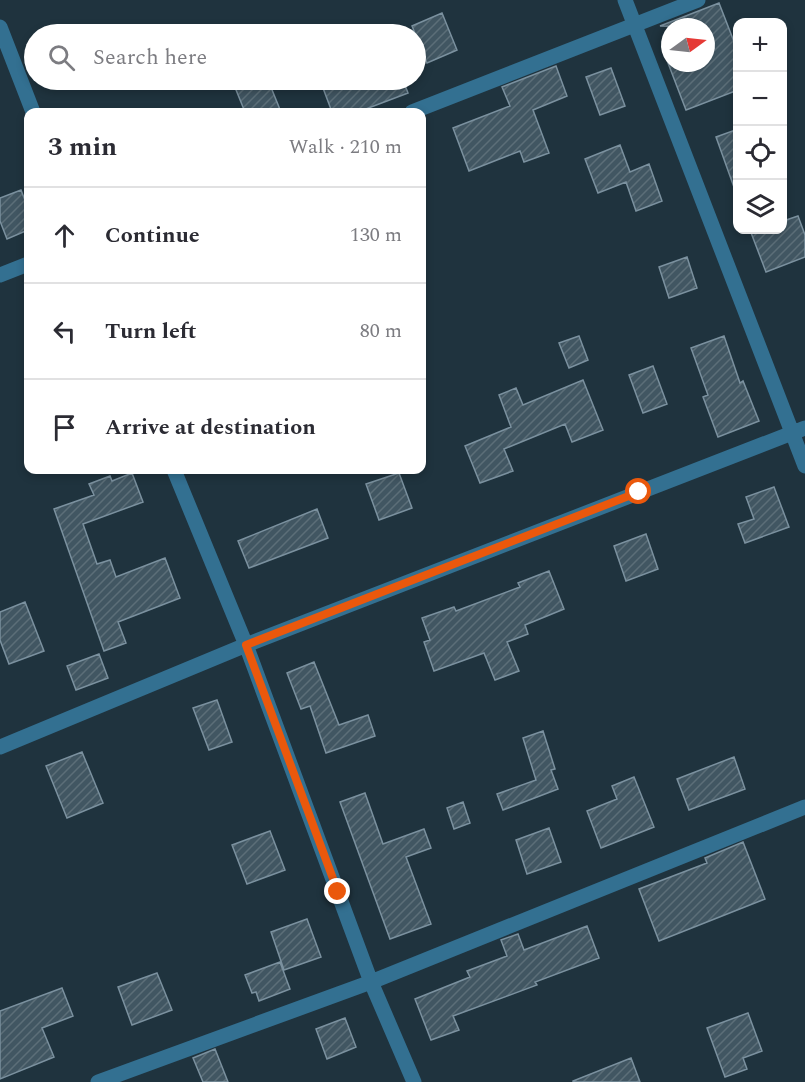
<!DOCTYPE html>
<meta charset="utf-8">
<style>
body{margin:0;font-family:Spectral,serif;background:#f2f2f3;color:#2b2b33}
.controls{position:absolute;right:18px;top:18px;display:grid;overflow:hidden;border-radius:12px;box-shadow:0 3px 9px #0003}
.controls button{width:54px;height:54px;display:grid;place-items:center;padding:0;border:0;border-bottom:2px solid #e1e1e2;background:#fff;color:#2b2b33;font:30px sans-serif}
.compass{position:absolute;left:661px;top:18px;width:54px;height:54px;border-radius:50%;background:#fff;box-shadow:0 3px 9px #0003;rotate:75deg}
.stop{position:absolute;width:18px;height:18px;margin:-14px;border:4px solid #ea580c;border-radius:50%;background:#fff}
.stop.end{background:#ea580c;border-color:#fff;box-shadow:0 2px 6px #0008}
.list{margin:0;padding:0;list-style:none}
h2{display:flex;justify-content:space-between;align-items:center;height:78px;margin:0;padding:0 24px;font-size:26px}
h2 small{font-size:20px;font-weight:400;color:#7c7c81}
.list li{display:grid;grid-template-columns:39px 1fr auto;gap:18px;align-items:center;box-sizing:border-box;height:96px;padding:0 24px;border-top:2px solid #e1e1e2}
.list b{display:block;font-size:22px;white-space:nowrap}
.list em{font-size:20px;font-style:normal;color:#7c7c81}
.icon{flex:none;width:33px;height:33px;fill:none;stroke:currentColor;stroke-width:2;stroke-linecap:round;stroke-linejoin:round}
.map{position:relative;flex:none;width:805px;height:1082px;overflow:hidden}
.search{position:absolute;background:#fff;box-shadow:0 3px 9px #0003;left:24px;top:24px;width:402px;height:66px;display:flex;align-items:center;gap:15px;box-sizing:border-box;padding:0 21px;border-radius:33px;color:#7c7c81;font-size:22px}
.panel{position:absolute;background:#fff;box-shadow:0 3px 9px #0003;left:24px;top:108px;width:402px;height:366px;border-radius:12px}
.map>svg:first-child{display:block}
</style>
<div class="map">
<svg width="805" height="1082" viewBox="0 0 805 1082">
<defs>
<pattern id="building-hatch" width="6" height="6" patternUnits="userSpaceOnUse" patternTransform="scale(1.5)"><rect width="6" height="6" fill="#415662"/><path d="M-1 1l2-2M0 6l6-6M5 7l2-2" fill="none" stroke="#5c6e78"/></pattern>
</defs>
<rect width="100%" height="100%" fill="#1f333e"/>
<path fill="url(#building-hatch)" stroke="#7b919f" stroke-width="1.5" d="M719 3 738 52V90L686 110 668 63H706V27L660 26Z
M442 13 457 50 427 63 412 26Z
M556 66 567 96 533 110 549 153 524 162 520 151 469 171 453 128 510 106 502 87Z
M611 68 625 106 600 115 586 77Z
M232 80H268L281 112H245Z
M320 80H403L408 93 358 112H332Z
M738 129V190H735L716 137Z
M620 145 630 172 649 164 662 201 636 211 626 182 598 193 585 159Z
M21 190 28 208V230L7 239 0 221V198Z
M798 216 805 235V257L766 272 750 230H783V221Z
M687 257 697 288 669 298 659 267Z
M579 336 588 360 569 368 559 343Z
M724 336 740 383 743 381 759 421 718 437 703 397 708 395 691 348Z
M653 366 667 404 643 413 629 375Z
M583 380 603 430 572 442 565 424 504 449 513 471 480 483 465 446 511 427 499 395 516 388 523 405Z
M132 473 143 502 83 524 97 564 110 560 116 577 165 558 180 598 118 622 126 643 104 651 54 509 94 495 89 484 110 476 112 481Z
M399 473 412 508 379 520 366 484Z
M774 487 789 527 745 543 738 524 754 519 746 497Z
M317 509 328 538 249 568 238 541Z
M646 534 658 569 626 581 614 546Z
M549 571 564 609 525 625 528 634 507 642 519 671 495 680 484 653 434 671 424 642 430 640 422 618 454 607 456 611 520 587 518 583Z
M25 602 44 651 9 664 0 640V612Z
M99 654 108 678 76 690 67 666Z
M314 662 339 725 368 715 375 736 326 753 310 706 301 709 287 673Z
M217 700 232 742 209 750 193 708Z
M543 731 555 769 551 770 558 789 503 810 497 794 536 780 523 738Z
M82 752 103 803 67 818 46 766Z
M734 757 745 789 689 810 677 779Z
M634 777 654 827 601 848 587 811 617 799 612 786Z
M365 793 383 844 424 829 431 848 406 857 431 924 390 939 340 802Z
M463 802 470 823 454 829 447 808Z
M549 828 561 862 527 874 516 840Z
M270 831 285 870 247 884 232 845Z
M743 842 765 899 659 941 639 889 707 863 705 858Z
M307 919 321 957 284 970 271 932Z
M587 926 599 958 535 982 537 985 453 1016 459 1030 431 1040 415 999 470 977 467 971 507 956 501 940 518 934 524 950Z
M280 962 290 989 259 1001 256 992 252 993 245 975Z
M157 973 172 1010 132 1025 118 987Z
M62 988 73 1016 42 1028 54 1057 0 1079V1011Z
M748 1013 762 1051 743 1058 747 1069 725 1077 707 1028Z
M345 1018 356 1047 327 1059 316 1029Z
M215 1049 228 1082H203L193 1058Z
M631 1058 640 1082H573V1081Z"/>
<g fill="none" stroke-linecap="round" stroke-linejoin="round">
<path stroke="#337091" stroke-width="15" d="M625 0 805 466
M0 27 33 112
M412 112 698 0
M0 275 28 264
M174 470 246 645 371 982 414 1082
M0 747 246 645 805 428
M98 1082 371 982 805 807"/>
</g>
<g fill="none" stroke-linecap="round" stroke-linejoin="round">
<path stroke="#ea580c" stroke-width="8" d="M338 892 246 645 639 492"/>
</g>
</svg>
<div class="controls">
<button>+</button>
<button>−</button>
<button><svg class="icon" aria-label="locate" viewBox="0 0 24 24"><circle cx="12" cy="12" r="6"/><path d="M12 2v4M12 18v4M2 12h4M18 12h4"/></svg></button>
<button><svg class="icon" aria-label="layers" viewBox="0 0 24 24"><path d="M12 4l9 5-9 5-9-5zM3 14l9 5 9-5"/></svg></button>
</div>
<svg class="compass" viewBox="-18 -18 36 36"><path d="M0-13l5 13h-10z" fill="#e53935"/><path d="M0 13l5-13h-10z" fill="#7c7c81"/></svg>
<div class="stop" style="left:639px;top:492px"></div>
<div class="stop end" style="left:338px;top:892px"></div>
<div class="search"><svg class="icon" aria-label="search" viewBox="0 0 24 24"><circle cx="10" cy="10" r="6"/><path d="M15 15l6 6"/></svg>Search here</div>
<section class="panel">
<h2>3 min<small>Walk · 210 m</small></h2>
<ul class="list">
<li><svg class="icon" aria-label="ahead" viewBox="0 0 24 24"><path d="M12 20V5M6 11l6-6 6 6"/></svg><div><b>Continue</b></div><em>130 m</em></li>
<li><svg class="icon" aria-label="left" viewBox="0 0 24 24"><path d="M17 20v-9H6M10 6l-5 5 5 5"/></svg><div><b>Turn left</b></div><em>80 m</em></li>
<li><svg class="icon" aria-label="arrive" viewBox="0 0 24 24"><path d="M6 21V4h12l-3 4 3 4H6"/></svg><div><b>Arrive at destination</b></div></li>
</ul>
</section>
</div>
